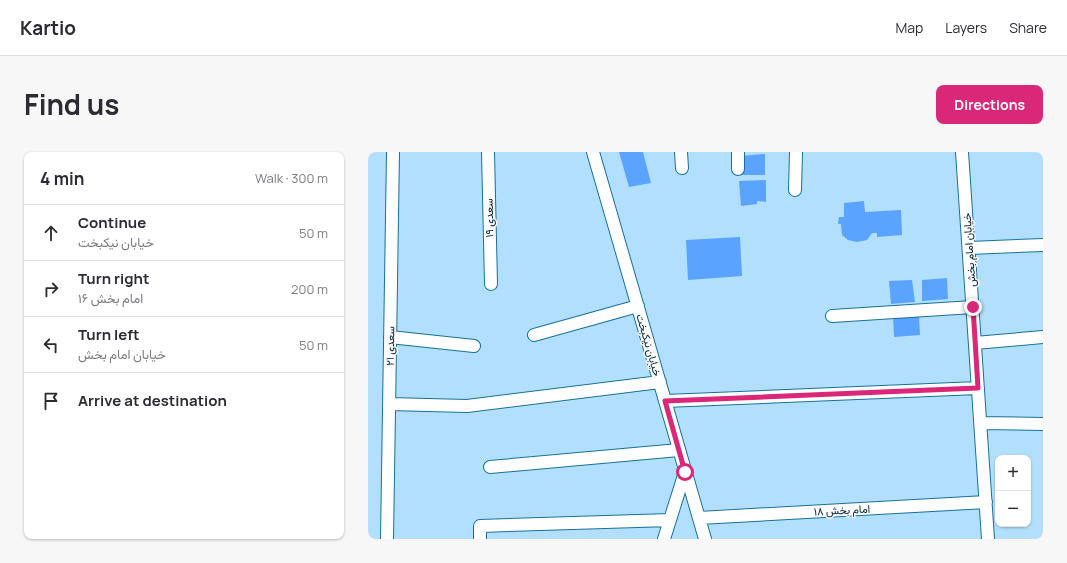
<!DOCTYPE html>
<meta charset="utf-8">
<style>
body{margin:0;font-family:Manrope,Vazirmatn,sans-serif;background:#f7f7f7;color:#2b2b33}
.controls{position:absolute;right:12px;bottom:12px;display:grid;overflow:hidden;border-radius:8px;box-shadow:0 1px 3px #0004}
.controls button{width:36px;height:36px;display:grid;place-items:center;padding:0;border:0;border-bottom:1px solid #e1e1e2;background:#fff;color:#2b2b33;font:20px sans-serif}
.stop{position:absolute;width:12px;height:12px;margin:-9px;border:3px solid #db2777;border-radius:50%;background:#fff}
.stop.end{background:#db2777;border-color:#fff;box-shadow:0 1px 4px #0008}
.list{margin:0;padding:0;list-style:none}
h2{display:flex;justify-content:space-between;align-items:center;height:52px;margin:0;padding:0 16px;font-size:17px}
h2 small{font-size:13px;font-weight:400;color:#7c7c81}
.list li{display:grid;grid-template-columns:26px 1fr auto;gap:12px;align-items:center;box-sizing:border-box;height:56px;padding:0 16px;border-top:1px solid #e1e1e2}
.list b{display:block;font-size:15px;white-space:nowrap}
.list p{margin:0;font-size:13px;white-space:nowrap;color:#7c7c81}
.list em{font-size:13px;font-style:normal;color:#7c7c81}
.icon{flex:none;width:22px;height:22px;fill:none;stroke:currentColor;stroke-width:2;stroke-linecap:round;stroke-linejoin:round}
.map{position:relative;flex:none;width:675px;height:387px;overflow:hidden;border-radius:8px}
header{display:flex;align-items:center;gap:24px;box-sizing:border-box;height:56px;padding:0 20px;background:#fff;border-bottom:1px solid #e1e1e2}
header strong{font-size:19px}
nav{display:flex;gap:22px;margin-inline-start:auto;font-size:14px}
.intro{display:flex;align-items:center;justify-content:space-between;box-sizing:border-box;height:96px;padding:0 24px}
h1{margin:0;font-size:28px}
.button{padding:10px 18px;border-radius:8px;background:#db2777;color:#fff;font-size:14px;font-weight:700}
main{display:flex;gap:24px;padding:0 24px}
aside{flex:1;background:#fff;border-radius:8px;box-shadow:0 1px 3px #0004}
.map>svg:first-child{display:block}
</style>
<header>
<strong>Kartio</strong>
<nav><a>Map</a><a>Layers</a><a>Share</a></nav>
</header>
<div class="intro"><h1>Find us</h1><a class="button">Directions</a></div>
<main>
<aside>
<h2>4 min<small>Walk · 300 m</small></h2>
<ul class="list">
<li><svg class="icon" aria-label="ahead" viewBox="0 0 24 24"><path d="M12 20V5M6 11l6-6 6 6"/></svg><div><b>Continue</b><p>خیابان نیکبخت</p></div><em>50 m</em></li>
<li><svg class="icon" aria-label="right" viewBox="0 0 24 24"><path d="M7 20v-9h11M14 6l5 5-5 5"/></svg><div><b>Turn right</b><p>امام بخش ۱۶</p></div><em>200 m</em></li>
<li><svg class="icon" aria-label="left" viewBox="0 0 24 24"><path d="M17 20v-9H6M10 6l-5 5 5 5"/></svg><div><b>Turn left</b><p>خیابان امام بخش</p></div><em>50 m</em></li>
<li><svg class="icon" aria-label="arrive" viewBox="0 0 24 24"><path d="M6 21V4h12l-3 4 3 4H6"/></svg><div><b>Arrive at destination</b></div></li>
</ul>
</aside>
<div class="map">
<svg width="675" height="387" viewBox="0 0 675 387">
<rect width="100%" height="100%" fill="#b2e0fc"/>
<path fill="#5aa3fe" d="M251 0H275L283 31 261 35Z
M397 2V23H374L372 4Z
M398 28V50L389 49V52L373 54 371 29Z
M496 49 497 60 533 58 534 83 509 85V81H504L499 88 489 90 480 88 474 83 473 72H470L471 65H476V51Z
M372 85 374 124 320 128 318 88Z
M579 126 580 147 554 149V128Z
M544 128 547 150 523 152 521 129Z
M551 163 552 183 526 185 525 164Z"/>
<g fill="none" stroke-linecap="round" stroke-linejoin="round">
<defs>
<path id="minor" d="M120 0 123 132
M225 0 337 387
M313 0 314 16
M370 0V17
M594 0 620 387
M427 38 428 0
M601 96 675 93
M464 164 605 155
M166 183 270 154
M22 185 106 194
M607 191 675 185
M297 249 610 236
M21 252 99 254 292 230
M613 271 675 272
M122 315 311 298
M331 366 618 350
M19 387 25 0
M112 387V374L302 368
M296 387 317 320"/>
</defs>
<use href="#minor" stroke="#17719b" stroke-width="14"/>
<use href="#minor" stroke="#fff" stroke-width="12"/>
</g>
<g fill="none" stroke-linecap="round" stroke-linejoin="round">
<path stroke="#db2777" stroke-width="5" d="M317 320 297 249 610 236 605 155"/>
</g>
<g text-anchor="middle" stroke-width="3" stroke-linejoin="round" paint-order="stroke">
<g font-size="11" fill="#002132" stroke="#fafafa">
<text transform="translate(121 66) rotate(-91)" y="4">سعدی ۱۹</text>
<text transform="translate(601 98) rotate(-94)" y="4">خیابان امام بخش</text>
<text transform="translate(281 193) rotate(74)" y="4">خیابان نیکبخت</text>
<text transform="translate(22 194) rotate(-89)" y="4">سعدی ۲۱</text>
<text transform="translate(474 358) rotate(-3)" y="4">امام بخش ۱۸</text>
</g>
</g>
</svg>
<div class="controls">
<button>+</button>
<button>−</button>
</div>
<div class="stop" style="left:317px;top:320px"></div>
<div class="stop end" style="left:605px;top:155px"></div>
</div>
</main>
